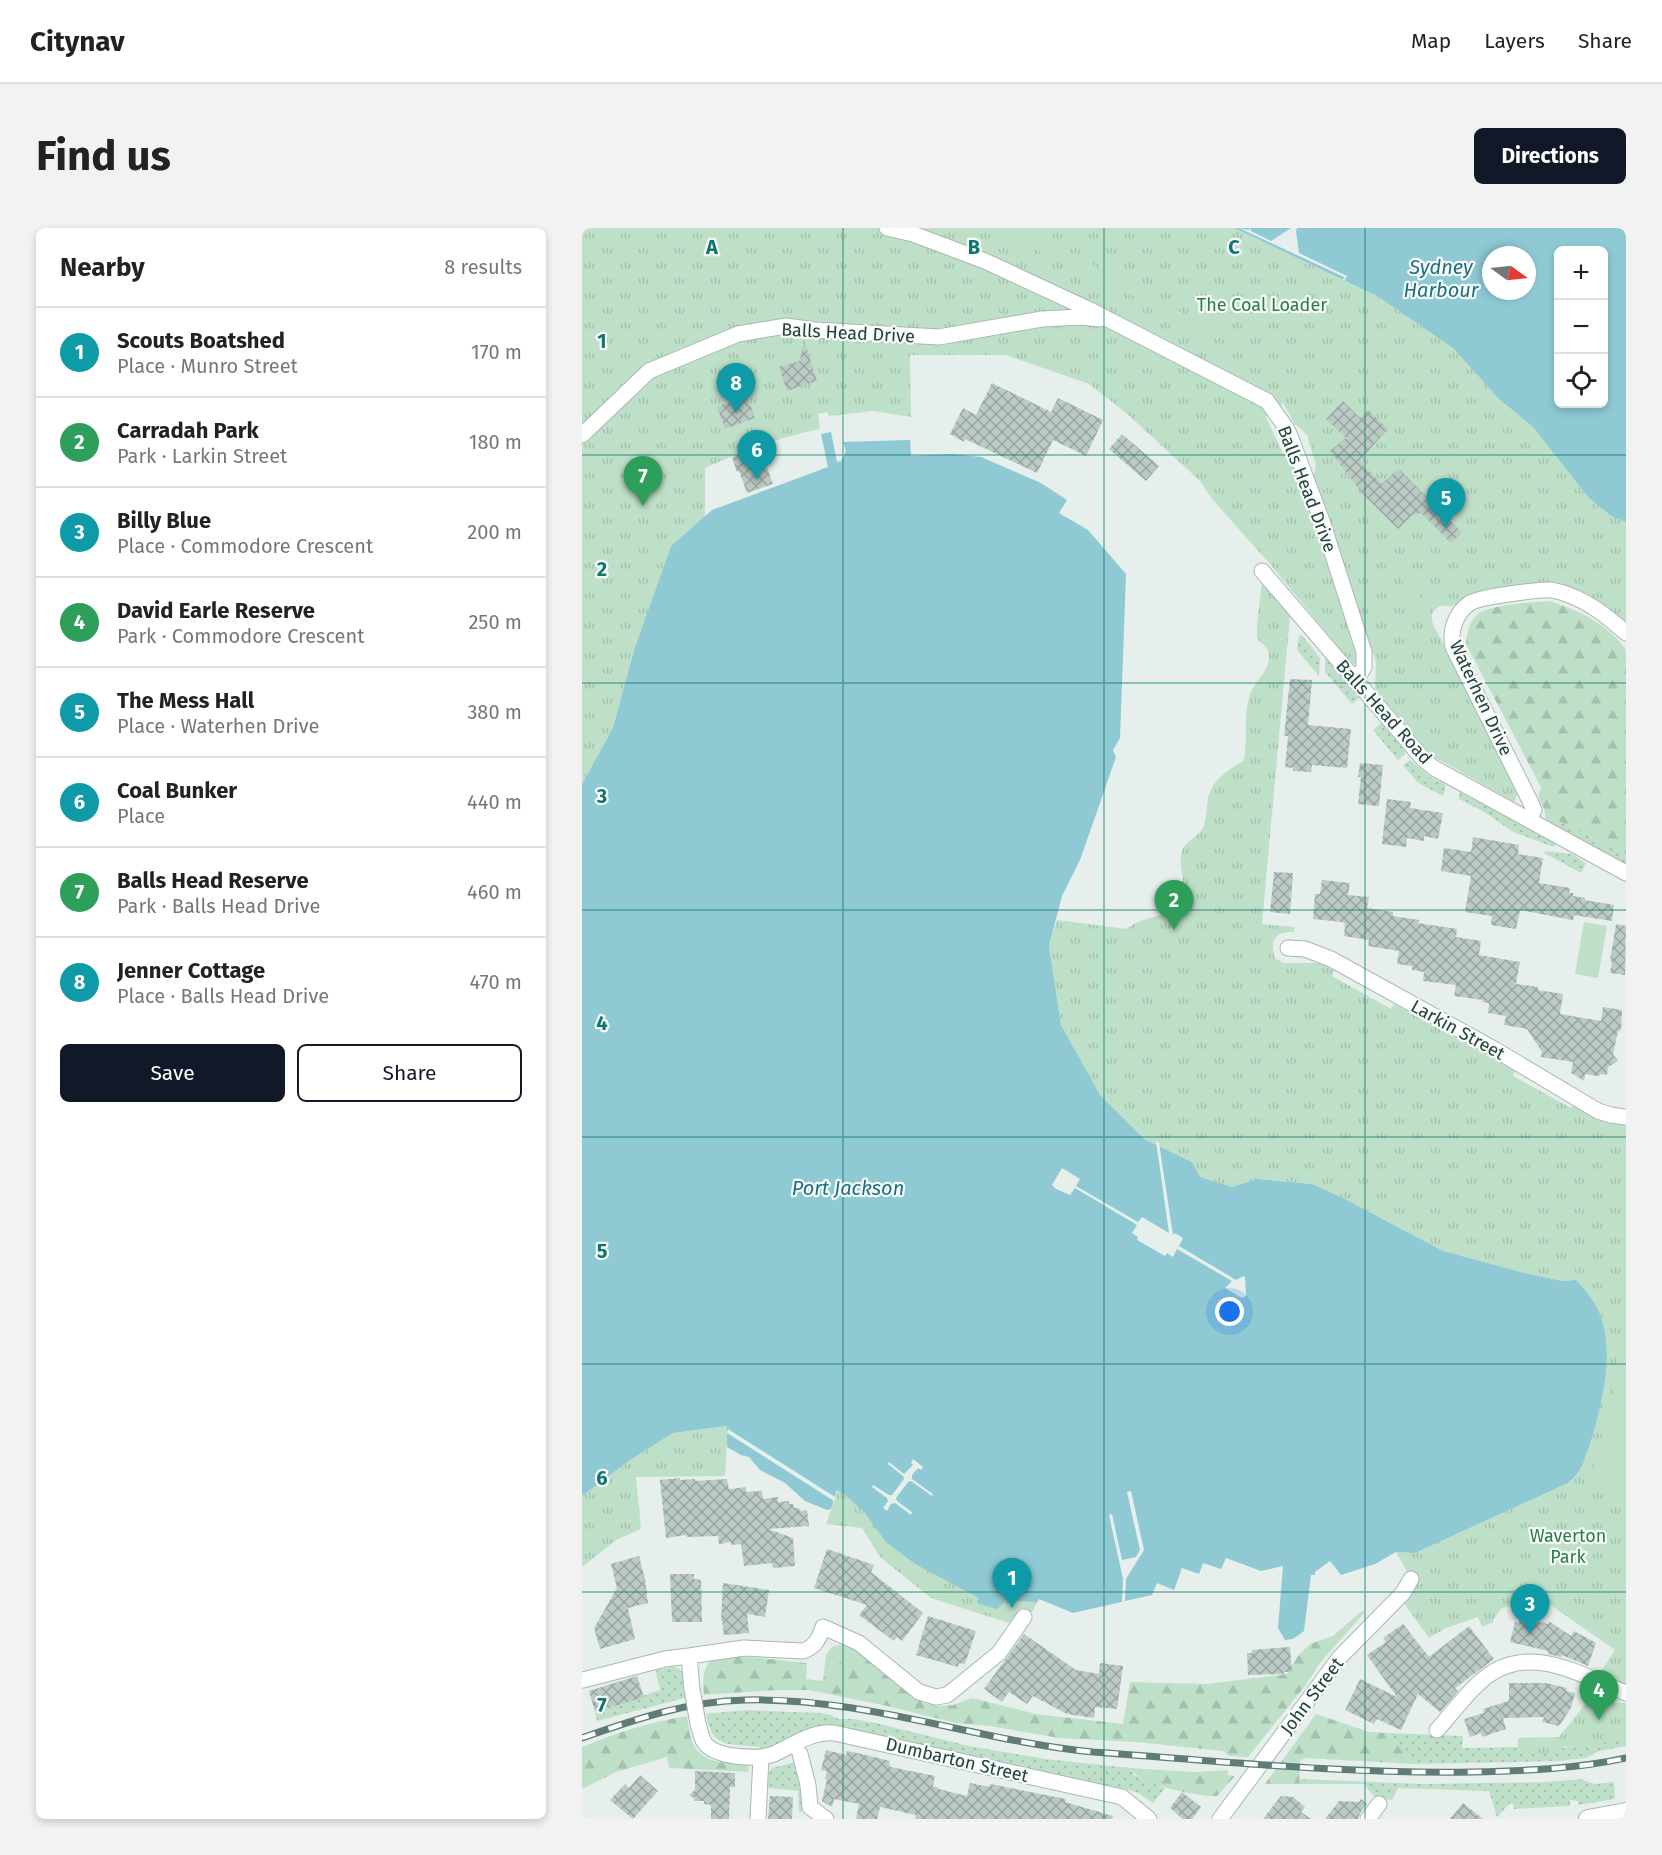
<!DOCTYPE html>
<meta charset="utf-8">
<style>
body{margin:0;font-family:"Fira Sans",sans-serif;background:#f2f2f2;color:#222}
.controls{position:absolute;right:18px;top:18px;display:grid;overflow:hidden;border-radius:9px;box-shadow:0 3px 9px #0003}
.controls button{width:54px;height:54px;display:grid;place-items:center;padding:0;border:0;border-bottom:2px solid #e0e0e0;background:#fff;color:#222;font:30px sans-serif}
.compass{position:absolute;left:900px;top:18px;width:54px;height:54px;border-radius:50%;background:#fff;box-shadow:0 3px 9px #0003;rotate:105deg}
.you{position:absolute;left:648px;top:1084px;width:21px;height:21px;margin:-15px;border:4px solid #fff;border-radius:50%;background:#1a73e8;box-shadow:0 0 0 9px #1a73e833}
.badge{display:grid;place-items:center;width:39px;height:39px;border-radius:50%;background:#111827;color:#fff;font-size:20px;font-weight:700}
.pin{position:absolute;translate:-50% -50px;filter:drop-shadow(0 2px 3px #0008)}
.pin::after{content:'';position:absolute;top:32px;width:21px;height:18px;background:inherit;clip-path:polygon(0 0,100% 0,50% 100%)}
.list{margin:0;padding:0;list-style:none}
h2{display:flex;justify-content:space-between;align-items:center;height:78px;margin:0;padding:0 24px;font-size:26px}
h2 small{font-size:20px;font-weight:400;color:#767676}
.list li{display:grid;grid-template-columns:39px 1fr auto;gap:18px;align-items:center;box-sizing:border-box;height:90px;padding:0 24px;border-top:2px solid #e0e0e0}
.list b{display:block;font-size:22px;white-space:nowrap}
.list p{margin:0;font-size:20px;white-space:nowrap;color:#767676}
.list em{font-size:20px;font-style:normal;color:#767676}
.actions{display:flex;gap:12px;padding:18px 24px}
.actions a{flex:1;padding:14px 0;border:2px solid #111827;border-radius:9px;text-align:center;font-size:21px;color:#111827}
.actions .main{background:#111827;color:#fff}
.icon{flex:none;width:33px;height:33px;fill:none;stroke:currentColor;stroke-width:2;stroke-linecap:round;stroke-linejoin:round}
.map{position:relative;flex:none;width:1044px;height:1591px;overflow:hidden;border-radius:9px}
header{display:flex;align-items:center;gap:36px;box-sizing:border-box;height:84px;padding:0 30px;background:#fff;border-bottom:2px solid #e0e0e0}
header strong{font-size:28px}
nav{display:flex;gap:33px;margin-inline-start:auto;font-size:21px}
.intro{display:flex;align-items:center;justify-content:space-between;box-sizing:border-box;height:144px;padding:0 36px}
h1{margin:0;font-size:42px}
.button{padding:15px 27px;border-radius:9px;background:#111827;color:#fff;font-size:21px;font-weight:700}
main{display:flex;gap:36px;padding:0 36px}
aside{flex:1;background:#fff;border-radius:9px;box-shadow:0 3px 9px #0003}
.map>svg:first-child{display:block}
</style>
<header>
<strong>Citynav</strong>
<nav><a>Map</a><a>Layers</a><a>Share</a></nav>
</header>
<div class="intro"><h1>Find us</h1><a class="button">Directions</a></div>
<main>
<aside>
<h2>Nearby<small>8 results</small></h2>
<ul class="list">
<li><span class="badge" style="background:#0f9aa8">1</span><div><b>Scouts Boatshed</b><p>Place · Munro Street</p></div><em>170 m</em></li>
<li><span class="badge" style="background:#2e9e5b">2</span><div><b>Carradah Park</b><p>Park · Larkin Street</p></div><em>180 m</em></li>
<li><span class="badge" style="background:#0f9aa8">3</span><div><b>Billy Blue</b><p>Place · Commodore Crescent</p></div><em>200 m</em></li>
<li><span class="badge" style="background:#2e9e5b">4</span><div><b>David Earle Reserve</b><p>Park · Commodore Crescent</p></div><em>250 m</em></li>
<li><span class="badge" style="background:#0f9aa8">5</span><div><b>The Mess Hall</b><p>Place · Waterhen Drive</p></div><em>380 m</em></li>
<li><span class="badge" style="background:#0f9aa8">6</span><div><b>Coal Bunker</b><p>Place</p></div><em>440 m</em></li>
<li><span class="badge" style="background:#2e9e5b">7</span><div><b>Balls Head Reserve</b><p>Park · Balls Head Drive</p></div><em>460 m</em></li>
<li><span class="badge" style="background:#0f9aa8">8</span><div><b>Jenner Cottage</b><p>Place · Balls Head Drive</p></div><em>470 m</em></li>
</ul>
<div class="actions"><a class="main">Save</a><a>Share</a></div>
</aside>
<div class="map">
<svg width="1044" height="1591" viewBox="0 0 1044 1591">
<defs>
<pattern id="grass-dots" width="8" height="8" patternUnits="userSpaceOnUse" patternTransform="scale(1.5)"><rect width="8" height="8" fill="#bfe0c8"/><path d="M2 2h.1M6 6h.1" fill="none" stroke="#a4c1ad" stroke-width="1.8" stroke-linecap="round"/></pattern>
<pattern id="forest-firs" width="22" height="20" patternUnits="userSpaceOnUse" patternTransform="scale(1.5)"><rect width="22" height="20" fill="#bfe0c8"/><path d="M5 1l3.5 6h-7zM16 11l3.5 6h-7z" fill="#a4c1ad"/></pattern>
<pattern id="park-tufts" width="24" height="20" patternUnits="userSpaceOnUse" patternTransform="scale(1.5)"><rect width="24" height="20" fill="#bfe0c8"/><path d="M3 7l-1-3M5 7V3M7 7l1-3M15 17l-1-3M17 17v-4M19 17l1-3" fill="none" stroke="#a4c1ad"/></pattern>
<pattern id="building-cross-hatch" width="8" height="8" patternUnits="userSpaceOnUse" patternTransform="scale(1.5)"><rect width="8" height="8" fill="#bbcac4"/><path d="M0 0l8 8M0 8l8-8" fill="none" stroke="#98a6a0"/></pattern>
</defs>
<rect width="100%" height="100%" fill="#e6efeb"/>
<path fill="url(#grass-dots)" d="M719 406 738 430 737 448 715 422 717 408Z
M743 430H745L777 468V470L770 476 743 444Z
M798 496H800L823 523V526L816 532 791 502Z
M828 532 847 548 864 557 861 568 836 555 821 537Z
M877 564 974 615 972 619 931 604 904 585 877 571Z
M962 581 969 589 1044 627V637L964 592Z
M963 623 990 626 1004 635 999 645 962 625Z
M90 1439 96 1440 100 1444 103 1470 15 1493 13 1484 78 1462 74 1444 75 1442Z
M163 1482 237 1485 249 1487 256 1491H270L294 1495 387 1518 464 1531 548 1540 552 1547 583 1560 571 1575 558 1566 551 1563 244 1497 234 1499 185 1522H178V1519C147 1515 130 1522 124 1486Z
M807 1505 881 1508 880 1520 936 1519 935 1526C972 1520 1008 1518 1044 1510V1518L1017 1523 1004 1530 976 1533 832 1536 824 1529Z
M213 1534C218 1551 225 1568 219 1585L217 1584 216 1563 186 1560 187 1544 190 1540Z
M716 1551 841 1556 967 1554 998 1551 1013 1556 1032 1554 1033 1571 996 1577V1573L988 1572V1578L931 1581 932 1577 928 1575 915 1589 907 1563 816 1560 810 1572 794 1571 782 1556H717Z"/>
<path fill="url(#forest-firs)" d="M967 373C996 382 1027 396 1044 422V627L969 589C962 581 955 573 957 563L960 561 884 416C885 406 887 393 896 386 907 377 952 374 967 373Z
M781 1382 782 1385 738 1435 723 1458 666 1529 647 1528 641 1523 554 1514 477 1510 408 1498 374 1495 305 1478 227 1462H194L122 1467C121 1457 120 1443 127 1435 142 1422 205 1434 225 1435L224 1451 241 1453 244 1427 252 1418 262 1417 272 1421 341 1475 356 1478 371 1477 390 1470 454 1486 541 1496 548 1454 625 1456 705 1446 716 1428 728 1416 751 1408Z
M734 1486 787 1504 807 1505 824 1529 832 1536 723 1530 718 1533 717 1556H683Z
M105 1488C108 1509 109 1526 133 1533 144 1536 155 1534 166 1538L167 1544 87 1540 85 1529 34 1544 0 1561V1519C34 1505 68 1494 105 1488Z
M548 1540 612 1544 646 1542V1547L653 1548 635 1568C616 1569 557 1557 548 1540Z"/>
<path fill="url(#park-tufts)" d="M0 0H652L795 68 871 120 916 170 951 199 1006 269 1029 288 1044 294V396C1025 380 1007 363 982 358 952 352 915 357 886 368 880 370 876 376 870 378 864 379 860 375 853 381 847 387 850 395 854 402L938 561 932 574 849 527 793 462 794 434 732 247 734 237 725 207 713 196 701 175 684 189 701 226 707 223 743 331 747 332 748 335 746 338 776 430 774 435 770 436 688 336 630 271 618 253 543 184 507 156 424 127H328L329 189 291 183 247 188 245 184 236 186 238 201C198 209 160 223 123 240V289L89 318 52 422 31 500 0 556Z
M680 354 708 388 680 696 713 699 712 704C693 703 687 712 693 730L701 735H738L752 743 750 748 809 781 812 776 933 843 931 848 989 880 992 875 1021 892 1044 898V1459L1016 1448 1033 1422 960 1371 920 1380 911 1392 912 1394 900 1399 896 1389 864 1400 847 1410 819 1371 829 1351 814 1324 833 1325 986 1255C993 1249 999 1242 1002 1233 1011 1213 1022 1167 1024 1144 1026 1126 1025 1107 1019 1090 1014 1076 1002 1063 993 1052L980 1053 939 1044 861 1023 761 970 730 956 675 951 650 959 618 949 610 934 562 911 518 867 479 797 467 718 475 692 545 701C562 686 587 693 599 669 606 654 595 638 600 623 604 613 613 610 619 603 625 595 624 581 626 571 629 552 647 542 662 532 666 511 661 486 668 467 672 454 686 444 687 430 688 420 681 416 675 411V396Z
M146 1198 143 1248 54 1249 59 1301 34 1312 0 1339V1268L48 1232 91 1205Z
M256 1262 263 1267 282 1284 296 1302 374 1357 398 1370 455 1374 450 1384 439 1383 427 1395 349 1370 298 1329 280 1300 244 1296Z
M1009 1469 1026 1475H1044V1510L1011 1517 982 1519 977 1525 935 1526 936 1510 977 1509Z"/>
<path fill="#bfe0c8" d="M408 0H434L581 71 580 75 676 121 674 127Z
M807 326 831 351 839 371 829 373 818 347 806 334 804 329Z
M1002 694 1025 698 1016 750 993 746Z
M1044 1083V1269L1035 1267 1009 1253C1014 1225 1024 1199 1030 1171 1037 1142 1034 1111 1044 1083Z
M262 1417 272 1421 280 1427C256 1430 262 1432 247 1445V1422L252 1418Z"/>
<path fill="#8ec9d4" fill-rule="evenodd" d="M652 0H1044V294L1029 288 1006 269 951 199 916 170 871 120 795 68ZM976 22H1022V176H976ZM909 27H945V63H909Z
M249 204 255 234 259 233 264 223 261 214 328 212 329 228 370 226 399 229 459 255 485 272 477 285 506 302 544 346 538 510 531 522 534 529 498 632 480 668 467 718 479 797 518 867 562 911 610 934 618 949 650 959 675 951 730 956 761 970 861 1023 939 1044 980 1053 994 1052C1004 1063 1014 1075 1019 1089 1025 1107 1026 1126 1024 1144 1022 1167 1011 1212 1002 1233 999 1242 993 1249 986 1255L833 1325 814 1324 793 1336 759 1347 748 1333 733 1344V1347H729L722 1403 711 1411 703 1412 696 1400 701 1338 679 1343 644 1330 639 1341 621 1335 617 1346 600 1340 592 1362 575 1355 570 1367 491 1385 457 1371 455 1374 423 1373 415 1381 397 1376 395 1373 397 1370 333 1336 304 1314 282 1284 263 1267 255 1262 249 1281 245 1282 223 1273 203 1255 178 1242 167 1229 159 1227 145 1219V1198L91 1205 48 1232 0 1268V556L31 500 52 422 89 318 130 282 246 239 239 206Z"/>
<path fill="#e6efeb" d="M657 0 666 2 668 0 669 3 689 13 709 0H715L714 3 717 25 765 48 762 53 761 52 762 49Z
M574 913 577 915 591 1007 593 1005 601 1010 597 1018 654 1052 662 1048 663 1049 664 1068 661 1070 656 1068 643 1060 650 1053 595 1021 591 1029 585 1025 583 1028 555 1012 556 1009 550 1005 555 997 493 960 488 967 474 961 470 957 480 940 498 951 494 958 556 994 560 989 587 1005Z
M146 1201 253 1269 252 1273 145 1205Z
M331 1231 341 1239 339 1242 336 1240 330 1247V1251L351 1266 350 1268 329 1253 326 1254 314 1270 315 1273 330 1284 329 1287 313 1275 309 1276 305 1283 301 1280 306 1273 305 1270 290 1259 291 1257 307 1267H310L322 1251 321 1248 306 1236 307 1234 322 1246 331 1237 329 1235Z
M549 1263 562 1322 544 1351 543 1373 540 1374 541 1351 527 1287 530 1286 540 1332 554 1329 558 1322 545 1264Z"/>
<path fill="url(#building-cross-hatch)" d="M222 112 235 153 205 163 197 139 218 133Z
M410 155 469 184 476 170 521 192 504 228 471 212 455 245 383 211 382 214 368 206 381 180 394 187Z
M165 168 173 190 143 201 135 179Z
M761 173 778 190 786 182 806 201 777 233 800 256 814 243 816 244 818 242 880 305 869 315 839 285 830 287 816 301 781 266 748 223 764 210 744 191Z
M540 206 577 238 564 253 527 221Z
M187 216 192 231 183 234 191 256 165 265 157 243 155 244 150 229Z
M708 451 730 452 726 497 769 501 765 540 730 537 729 544 711 543V540L703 539 706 508H702Z
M778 535 801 537 797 578 776 576 779 549H776Z
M805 571 829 574 828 580 861 585 856 611 842 608V613L825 610 824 619 800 616Z
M891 609 937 617 936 626 961 630 957 655 988 660 987 665H991V668L1003 670V672L1032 677 1030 693 992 687 991 692 938 682 934 701 909 697 910 688 883 684 889 648 859 643 862 620 889 624Z
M692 644 711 645 708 686 688 684Z
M740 652 768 655 766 667 787 669 785 680 811 684V688L837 692 836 695 875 701 874 709 899 713 897 727 938 734 934 756 956 759V762L981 766 978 786 1019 793 1021 779 1040 782 1039 802 1036 803 1031 826 1036 833 1026 839 1025 847 1019 846 1016 848 1003 846 1002 853 989 845 991 834 959 829 960 824 945 801 922 797 924 788 906 785 907 775 900 774 901 772 872 768 874 757 841 753 842 744 830 742V738L815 736 817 723 786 718 787 712 762 708 763 696 760 694 731 691 733 666H738Z
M1034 696 1044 698 1043 747 1028 745 1030 733H1028Z
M98 1250V1252L113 1251V1253L145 1251 147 1261 164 1259V1264L180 1263 181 1271 196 1269V1274L207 1273V1276H211L212 1280H217L218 1283 225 1282 227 1298 186 1301 211 1310 213 1338 191 1340 190 1335 162 1338 159 1316 149 1317V1314L137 1316 136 1308 105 1309 104 1307 84 1310 78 1252Z
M245 1321 292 1337 289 1344 341 1385 320 1413 315 1409 312 1413 277 1387 285 1377 232 1360Z
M57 1328 63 1351 66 1375 46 1380 53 1411 18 1421 12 1400 35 1360 29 1336Z
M88 1346H112V1351L119 1352 120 1394H90Z
M141 1355 187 1362 183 1389 165 1386 167 1405 142 1407 140 1393H139Z
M346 1388 394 1403 383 1436 377 1435 376 1439 334 1427Z
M938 1389 966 1396 967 1393 989 1408 992 1403 1014 1415 1006 1438 980 1427 979 1429 966 1426V1423L928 1414 933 1394 937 1395Z
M821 1396 847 1429 887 1398 912 1431 873 1460 876 1463 858 1484 836 1466 819 1502 795 1491 792 1496 763 1482 778 1451 815 1469 785 1427 804 1414 801 1410Z
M442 1406 494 1442 517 1446 518 1435 541 1438 535 1481 513 1479 512 1490 485 1486 451 1468 445 1476 427 1464 420 1474 402 1461Z
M708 1419 710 1444H702V1446L666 1447 665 1425H670V1422Z
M55 1448 62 1469 13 1484 7 1463Z
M927 1455H964L985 1460 984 1463 993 1465 989 1480 977 1498 960 1494 962 1489 921 1490 924 1501 900 1509 899 1505 888 1509 882 1491 902 1485 901 1481 927 1473Z
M244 1522 264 1527 265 1523 280 1526 308 1533 307 1537 309 1539 353 1548 351 1558 357 1560V1561L385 1568 388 1555 408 1559V1556L484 1571 483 1574 531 1588 530 1591H333L334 1587 298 1579 295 1591H274L277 1576 252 1571 250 1579 240 1573 245 1551H243L245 1543 239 1542Z
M113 1543 153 1545V1559H148L147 1591H129V1577L122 1576V1573H112V1570L107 1567 113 1562Z
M58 1547 76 1563 51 1591 28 1572 43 1556 47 1560Z
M600 1564 619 1579 610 1591H601L588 1580Z
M188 1568 211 1569 210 1591H186Z
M699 1568 711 1569 723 1579 719 1584 729 1591H681Z
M779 1571 785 1576 778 1585 776 1591H743L757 1573 777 1574Z
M881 1575 901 1591H868Z"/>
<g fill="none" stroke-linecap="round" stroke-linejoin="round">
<defs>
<path id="minor" d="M305 0 331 6 403 33 506 81 685 173 705 201 708 208 740 293 782 424V439L774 453
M0 207 67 143 156 106 204 98 233 102 357 109 460 91 499 89 518 91
M680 343 842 532 852 540 1044 645
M947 592 952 582 947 571 871 419C867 403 874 384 888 375 897 369 958 361 970 362 975 363 982 365 987 367 1009 375 1027 390 1044 405
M706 720 723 721 749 731 912 821 1016 883 1029 887 1044 889
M1 1452 83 1431 107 1428
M110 1461 107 1428 162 1420 221 1423C233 1419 237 1411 241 1399L277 1415 337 1464 354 1469 365 1467 369 1464 417 1425 442 1389
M116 1496C118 1501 119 1509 122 1514 132 1530 176 1532 192 1526 212 1517 229 1503 252 1505L540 1569 567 1591
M855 1502C869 1487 882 1468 898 1454 944 1412 996 1446 1044 1465
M218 1526 226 1557 228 1579 244 1591
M176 1591 179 1529
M638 1591 758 1429 821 1365 829 1351
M786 1591 797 1576"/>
<path id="tertiary" d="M1006 1591 1044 1584"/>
</defs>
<use href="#minor" stroke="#a8b8b2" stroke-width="17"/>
<use href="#tertiary" stroke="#a8b8b2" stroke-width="20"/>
<use href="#minor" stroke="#fff" stroke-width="15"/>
<use href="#tertiary" stroke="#fff" stroke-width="18"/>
<defs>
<path id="rail" d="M0 1510C54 1491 106 1473 164 1472 282 1469 395 1513 511 1524 637 1533 764 1546 890 1544 941 1543 994 1541 1044 1530"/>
</defs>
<use href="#rail" stroke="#5f7d75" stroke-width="7"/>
<use href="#rail" stroke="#f7fbf9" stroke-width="4.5" stroke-dasharray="14" stroke-linecap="butt"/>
<defs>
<path id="minor-bridge" d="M110 1461 116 1496"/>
</defs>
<use href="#minor-bridge" stroke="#a8b8b2" stroke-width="17" stroke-linecap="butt"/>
<use href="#minor-bridge" stroke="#fff" stroke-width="15"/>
</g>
<path fill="none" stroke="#0f766e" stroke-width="1.5" stroke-opacity="0.55" d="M261 0V1591M522 0V1591M783 0V1591M0 227H1044M0 455H1044M0 682H1044M0 909H1044M0 1136H1044M0 1364H1044"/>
<g text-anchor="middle" stroke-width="4.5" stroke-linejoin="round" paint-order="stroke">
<g font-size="18" fill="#2d7a4b" stroke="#f7fbf9">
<text x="680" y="83">The Coal Loader</text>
<text x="986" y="1314">Waverton<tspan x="986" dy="21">Park</tspan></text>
</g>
<g font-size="18" fill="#24423a" stroke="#f7fbf9">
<text transform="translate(266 105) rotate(3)" y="6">Balls Head Drive</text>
<text transform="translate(725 261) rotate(69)" y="6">Balls Head Drive</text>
<text transform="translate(899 470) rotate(65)" y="6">Waterhen Drive</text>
<text transform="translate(802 484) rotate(48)" y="6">Balls Head Road</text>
<text transform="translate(876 802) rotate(29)" y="6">Larkin Street</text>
<text transform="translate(730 1468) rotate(-53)" y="6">John Street</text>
<text transform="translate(375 1532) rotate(13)" y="6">Dumbarton Street</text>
</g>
<g font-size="20" font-style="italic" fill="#1c6f80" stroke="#f7fbf9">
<text x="859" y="46">Sydney<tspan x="859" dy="23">Harbour</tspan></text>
<text x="266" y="967">Port Jackson</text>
</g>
</g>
<g font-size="20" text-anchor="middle" font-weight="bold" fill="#0f766e" stroke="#f7fbf9" stroke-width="4.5" stroke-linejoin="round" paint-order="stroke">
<text x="130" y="26">A</text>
<text x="392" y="26">B</text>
<text x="652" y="26">C</text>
<text x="20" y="120">1</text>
<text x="20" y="348">2</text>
<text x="20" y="575">3</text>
<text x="20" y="802">4</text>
<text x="20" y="1030">5</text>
<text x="20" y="1257">6</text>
<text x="20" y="1484">7</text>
</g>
</svg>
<div class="controls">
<button>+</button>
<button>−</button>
<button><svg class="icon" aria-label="locate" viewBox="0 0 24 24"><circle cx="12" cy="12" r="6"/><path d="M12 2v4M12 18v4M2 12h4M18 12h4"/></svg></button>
</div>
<svg class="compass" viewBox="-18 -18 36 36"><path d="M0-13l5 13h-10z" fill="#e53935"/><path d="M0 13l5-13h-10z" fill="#767676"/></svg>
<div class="you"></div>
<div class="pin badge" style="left:430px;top:1380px;background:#0f9aa8">1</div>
<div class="pin badge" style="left:592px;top:702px;background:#2e9e5b">2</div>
<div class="pin badge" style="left:948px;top:1406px;background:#0f9aa8">3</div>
<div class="pin badge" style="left:1017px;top:1492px;background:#2e9e5b">4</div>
<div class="pin badge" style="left:864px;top:300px;background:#0f9aa8">5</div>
<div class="pin badge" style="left:175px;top:252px;background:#0f9aa8">6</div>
<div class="pin badge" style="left:61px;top:278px;background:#2e9e5b">7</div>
<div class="pin badge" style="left:154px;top:185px;background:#0f9aa8">8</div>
</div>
</main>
